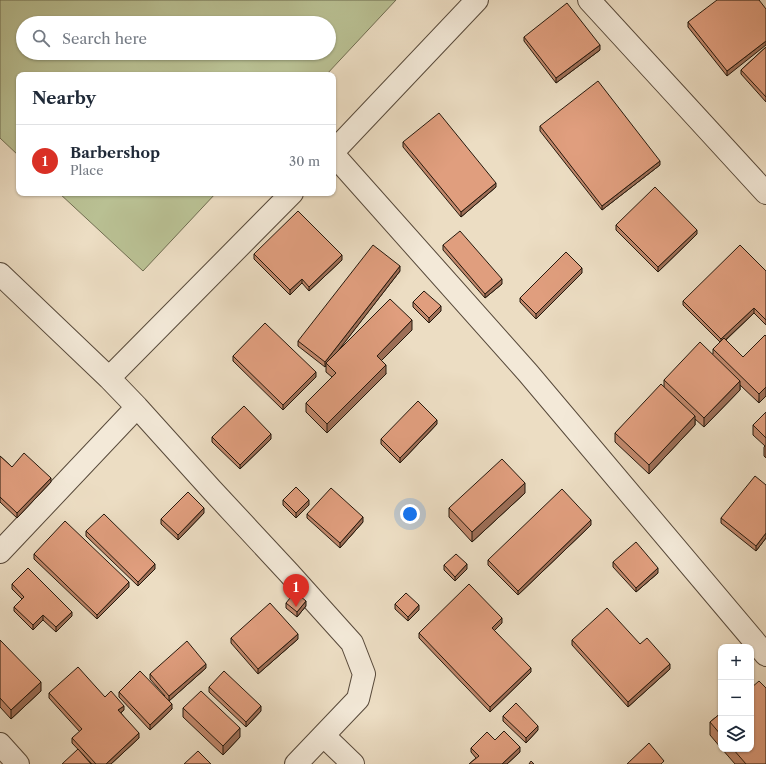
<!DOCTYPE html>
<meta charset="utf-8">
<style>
body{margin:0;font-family:"Libre Caslon Text",serif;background:#f2f2f3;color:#1f2937}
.controls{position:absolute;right:12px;bottom:12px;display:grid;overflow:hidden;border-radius:8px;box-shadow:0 1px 3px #0004}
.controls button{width:36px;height:36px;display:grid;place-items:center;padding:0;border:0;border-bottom:1px solid #e0e1e3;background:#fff;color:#1f2937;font:20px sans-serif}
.you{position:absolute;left:410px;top:514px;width:14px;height:14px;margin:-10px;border:3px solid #fff;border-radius:50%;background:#1a73e8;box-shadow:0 0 0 6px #1a73e833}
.badge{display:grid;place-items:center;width:26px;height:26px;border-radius:50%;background:#d93025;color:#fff;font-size:13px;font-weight:700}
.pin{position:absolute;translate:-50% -33px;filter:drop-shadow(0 1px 2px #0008)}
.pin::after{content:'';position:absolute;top:21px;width:14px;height:12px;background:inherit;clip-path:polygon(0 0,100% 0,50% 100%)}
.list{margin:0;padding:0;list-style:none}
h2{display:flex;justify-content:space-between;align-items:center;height:52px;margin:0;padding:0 16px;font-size:17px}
h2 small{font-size:13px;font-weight:400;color:#747a83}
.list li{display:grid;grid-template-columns:26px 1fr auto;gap:12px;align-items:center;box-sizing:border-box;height:72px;padding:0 16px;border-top:1px solid #e0e1e3}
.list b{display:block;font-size:15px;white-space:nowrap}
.list p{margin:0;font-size:13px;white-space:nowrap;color:#747a83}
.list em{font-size:13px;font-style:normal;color:#747a83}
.icon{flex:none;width:22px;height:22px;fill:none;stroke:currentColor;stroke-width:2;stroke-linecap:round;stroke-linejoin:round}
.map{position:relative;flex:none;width:766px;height:764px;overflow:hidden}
.search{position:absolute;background:#fff;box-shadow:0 1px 3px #0004;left:16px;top:16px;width:320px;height:44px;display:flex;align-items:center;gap:10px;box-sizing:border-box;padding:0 14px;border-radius:22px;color:#747a83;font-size:15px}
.panel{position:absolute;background:#fff;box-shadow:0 1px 3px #0004;left:16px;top:72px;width:320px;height:124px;border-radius:8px}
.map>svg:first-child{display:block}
</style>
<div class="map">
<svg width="766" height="764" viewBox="0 0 766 764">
<rect width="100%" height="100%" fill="#ecddc3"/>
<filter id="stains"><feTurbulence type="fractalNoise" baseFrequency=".005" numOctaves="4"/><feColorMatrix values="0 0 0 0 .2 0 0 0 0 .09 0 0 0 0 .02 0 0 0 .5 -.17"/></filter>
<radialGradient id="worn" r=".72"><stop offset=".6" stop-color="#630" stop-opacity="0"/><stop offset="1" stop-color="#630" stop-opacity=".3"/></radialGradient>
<path fill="#b9c093" stroke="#6f6c50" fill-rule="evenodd" d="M0 0H396L326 75H19V156L0 138ZM23 23H329V53H23Z
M59 193H216L143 271Z"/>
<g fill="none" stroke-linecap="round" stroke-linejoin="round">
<defs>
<path id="minor" d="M589 0 766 193
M333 152 477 0
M333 154 528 373 766 655
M0 274 109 378 292 193
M137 407 211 489 289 573 352 643 364 674 358 699 296 764
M0 552 137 407 109 378
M324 736 353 764
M0 744 18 764"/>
</defs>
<use href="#minor" stroke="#57493a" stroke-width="24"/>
<use href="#minor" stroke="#f3e9d8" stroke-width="22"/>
</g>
<path fill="#c1886c" stroke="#25180c" d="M759 0 727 76 688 27V22Z
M524 37 600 50 556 83 524 41Z
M766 47V102L741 74V70Z
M540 126 660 165 602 210 540 131Z
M403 142 496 187 461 217 403 147Z
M616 225 697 234 658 272 616 230Z
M443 245 502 284 485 298 443 250Z
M254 254 342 260 309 291 302 283 290 295 254 259Z
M400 271 337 352 412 330 381 360 386 374 327 433 306 412V403L332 377 326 372V366L325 367 298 346V341Z
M766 271V325L754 313 726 340 743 357 765 335 759 403 740 385V390L704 427 695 419V425L649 474 615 442V433L664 387V380L713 354V349L720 342 683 305V301Z
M582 273 536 319 520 302V298Z
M413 302 441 311 429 323 413 307Z
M233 356 316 377 283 410 233 361Z
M766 412V458L764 456V447L765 446 753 435V425Z
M437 424 400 463 381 444V439Z
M212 437 271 439 240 469 212 442Z
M0 456 12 467 51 482 17 518 0 502Z
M766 485V538L756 551 721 523V518Z
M525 493 472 542 449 517V508Z
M283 500 309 505 296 518 283 505Z
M204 513 178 540 161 524V519Z
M307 514 363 522 340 548 307 518Z
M591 525 518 595 488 565V560Z
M86 531 155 569 138 586 86 536Z
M34 554 129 587 97 619 34 559Z
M613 562 658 573 636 592 613 567Z
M444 565 467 569 455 581 444 570Z
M12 584 72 616 56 632 43 620 33 630 14 611V607L22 599 12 589Z
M286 603 306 606 297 617 286 608Z
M395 604 419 610 408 621 395 609Z
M502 623 494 630 531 672 490 712 419 638V633Z
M231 638 298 639 258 674 231 643Z
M0 640 41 691 11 719 0 707Z
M572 640 640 644 670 669 628 707 572 645Z
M206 668 169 701 172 709 150 730 119 697V692L165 696 150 679V674Z
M209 687 261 711 246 727 209 692Z
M49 693 105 697 124 710 121 713 139 738 111 764H92L72 743V738L80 732 49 698Z
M183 708 240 737 223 755 183 717Z
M721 713V748L710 735V722Z
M503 716 538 730 526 743 503 721Z
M495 740 520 752 507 764H469L476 758 471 752V748Z
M722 749H751L766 764H735Z"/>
<path fill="#9d6f58" stroke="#25180c" d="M766 41V45L727 76V71Z
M600 45V50L556 83V78Z
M660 161V165L602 210V206Z
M496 183V187L461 217V212Z
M697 230V234L658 272V267Z
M342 255V260L309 291V287Z
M400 266V271L328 364 326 363V366L325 367V362Z
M582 268V273L536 319V314Z
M302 279V283L290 295V290Z
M502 279V284L485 298V294Z
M441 306V311L429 323V318Z
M754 308V313L721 344V339Z
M412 320V330L377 365V356Z
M386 365V374L327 433V424Z
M316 372V377L283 410V405Z
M740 381V390L704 427V418Z
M766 387V396L759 403V394Z
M695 416V425L649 474V465Z
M437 420V424L400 463V458Z
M271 434V439L240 469V465Z
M51 478V482L17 518V513Z
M525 483V493L472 542V532Z
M309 500V505L296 518V513Z
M204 508V513L178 540V535Z
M363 517V522L340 548V543Z
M591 520V525L518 595V591Z
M766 533V538L756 551V546Z
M155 564V569L138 586V582Z
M467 564V569L455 581V577Z
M658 568V573L636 592V588Z
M129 582V587L97 619V615Z
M306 601V606L297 617V612Z
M419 605V610L408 621V617Z
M72 612V616L56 632V627Z
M43 615V620L33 630V625Z
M502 618V623L492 633V628Z
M298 634V639L258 674V669Z
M206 664V668L169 701V696Z
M670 664V669L628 707V702Z
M531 668V672L490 712V707Z
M41 682V691L11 719V710Z
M172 704V709L150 730V725Z
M124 706V710L118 715V710Z
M261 706V711L246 727V722Z
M538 726V730L526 743V738Z
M240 728V737L223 755V746Z
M139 733V738L111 764H106Z
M520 747V752L507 764H502Z"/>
<path fill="#e09e7e" stroke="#25180c" d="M717 0H759L766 9V41L727 71 688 22Z
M567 3 600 45 556 78 524 37Z
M766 47V97L741 70Z
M598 81 660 161 602 206 540 126Z
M439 113 496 183 461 212 403 142Z
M655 187 697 230 658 267 616 225Z
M298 211 342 255 309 287 302 279 290 290 254 254Z
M460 231 502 279 485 294 443 245Z
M373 245 400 266 325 362 298 341Z
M740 245 766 271V320L754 308 721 339 683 301Z
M566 252 582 268 536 314 520 298Z
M424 291 441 306 429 318 413 302Z
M390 299 412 320 377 356 386 365 327 424 306 403 336 373 326 363Z
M265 323 316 372 283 405 233 356Z
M765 335 766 336V387L759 394 713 349 724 338 743 357Z
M700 342 740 381 704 418 664 380Z
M661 384 695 416 649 465 615 433Z
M418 401 437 420 400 458 381 439Z
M244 406 271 434 240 465 212 437Z
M766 412V438L753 425Z
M24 453 51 478 17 513 0 497V456L12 467Z
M502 459 525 483 472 532 449 508Z
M755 476 766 485V533L756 546 721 518Z
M296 487 309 500 296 513 283 500Z
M331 488 363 517 340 543 307 514Z
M562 489 591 520 518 591 488 560Z
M188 492 204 508 178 535 161 519Z
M104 514 155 564 138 582 86 531Z
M65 521 129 582 97 615 34 554Z
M636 542 658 568 636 588 613 562Z
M456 554 467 564 455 577 444 565Z
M28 568 72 612 56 627 43 615 33 625 14 607 24 597 12 584Z
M469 584 502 618 492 628 531 668 490 707 419 633Z
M295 592 306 601 297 612 286 603Z
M406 593 419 605 408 617 395 604Z
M270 603 298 634 258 669 231 638Z
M607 608 640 644 647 638 670 664 628 702 572 640Z
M0 640 41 682 11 710 0 698Z
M187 641 206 664 169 696 150 674Z
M78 667 105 697 111 691 124 706 118 710 139 733 106 764H96L72 738 82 729 49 693Z
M140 671 172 704 150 725 119 692Z
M224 671 261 706 246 722 209 687Z
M759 681 766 688V764H746L733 749H751V688Z
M201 691 240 728 223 746 183 708Z
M516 703 538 726 526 738 503 716Z
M721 713V735L710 722Z
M504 731 520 747 502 764H469L479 756 471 748 487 732 495 740Z
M649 743 664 761 661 764H627Z
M78 749 91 764H62Z
M198 751 211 764H184Z
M531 761 534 764H529Z"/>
<rect width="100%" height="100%" filter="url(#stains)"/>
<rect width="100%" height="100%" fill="url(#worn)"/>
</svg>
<div class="controls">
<button>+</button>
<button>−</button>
<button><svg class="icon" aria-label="layers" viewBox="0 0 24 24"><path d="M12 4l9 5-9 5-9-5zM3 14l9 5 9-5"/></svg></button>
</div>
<div class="you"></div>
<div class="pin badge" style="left:296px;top:607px">1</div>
<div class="search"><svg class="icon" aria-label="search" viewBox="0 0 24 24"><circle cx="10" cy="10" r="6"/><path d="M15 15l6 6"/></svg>Search here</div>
<section class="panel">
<h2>Nearby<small></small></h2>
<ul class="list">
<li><span class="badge">1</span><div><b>Barbershop</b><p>Place</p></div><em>30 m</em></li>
</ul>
</section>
</div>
